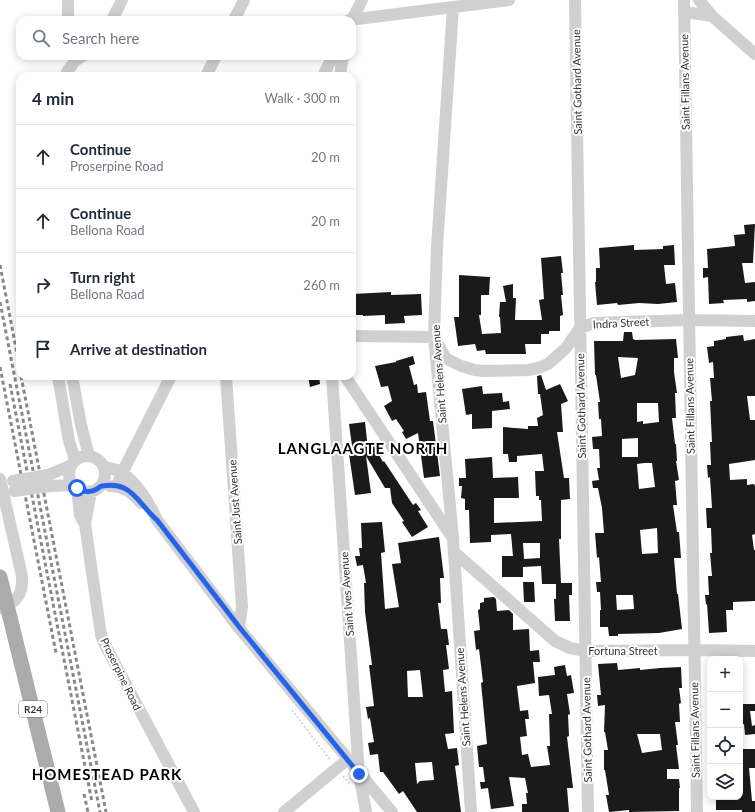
<!DOCTYPE html>
<meta charset="utf-8">
<style>
body{margin:0;font-family:Lato,sans-serif;background:#f6f6f7;color:#1f2937}
.controls{position:absolute;right:12px;bottom:12px;display:grid;overflow:hidden;border-radius:8px;box-shadow:0 2px 10px #0003}
.controls button{width:36px;height:36px;display:grid;place-items:center;padding:0;border:0;border-bottom:1px solid #e0e1e3;background:#fff;color:#1f2937;font:20px sans-serif}
.stop{position:absolute;width:12px;height:12px;margin:-9px;border:3px solid #2563eb;border-radius:50%;background:#fff}
.stop.end{background:#2563eb;border-color:#fff;box-shadow:0 1px 4px #0008}
.list{margin:0;padding:0;list-style:none}
h2{display:flex;justify-content:space-between;align-items:center;height:52px;margin:0;padding:0 16px;font-size:17px}
h2 small{font-size:13px;font-weight:400;color:#747a83}
.list li{display:grid;grid-template-columns:26px 1fr auto;gap:12px;align-items:center;box-sizing:border-box;height:64px;padding:0 16px;border-top:1px solid #e0e1e3}
.list b{display:block;font-size:15px;white-space:nowrap}
.list p{margin:0;font-size:13px;white-space:nowrap;color:#747a83}
.list em{font-size:13px;font-style:normal;color:#747a83}
.icon{flex:none;width:22px;height:22px;fill:none;stroke:currentColor;stroke-width:2;stroke-linecap:round;stroke-linejoin:round}
.map{position:relative;flex:none;width:755px;height:812px;overflow:hidden}
.search{position:absolute;background:#fff;box-shadow:0 2px 10px #0003;left:16px;top:16px;width:340px;height:44px;display:flex;align-items:center;gap:10px;box-sizing:border-box;padding:0 14px;border-radius:12px;color:#747a83;font-size:15px}
.panel{position:absolute;background:#fff;box-shadow:0 2px 10px #0003;left:16px;top:72px;width:340px;height:308px;border-radius:12px}
.map>svg:first-child{display:block}
</style>
<div class="map">
<svg width="755" height="812" viewBox="0 0 755 812">
<rect width="100%" height="100%" fill="#fff"/>
<path fill="#1a1a1a" fill-rule="evenodd" d="M755 224 753 263H742L745 283 755 282V301L747 302V299L723 300 724 303 709 304 708 277 703 278V268H708L707 249 735 246 734 235 745 234 744 225Z
M634 245V250L663 249V246L674 245 675 265H664L666 284 675 283 677 302 658 304 639 303 618 305 617 303 597 305 595 282H596V268H600L599 248Z
M561 256 563 273H561L563 295H561L563 315 560 316V331H549V334H541V344H525L526 354H486L485 350 477 351 475 344 458 346 454 317H459V275L490 277 489 295H481V315H479L482 334 501 333 500 317H499L500 302H506L503 286 513 284V298H516L515 320H542L539 300 544 299 541 258Z
M391 292V295L421 294 422 315 404 316 405 323 385 324V315L363 316V315H352V294Z
M624 332H632L633 339 635 340 676 339 678 358H674V372L677 393H675L676 418H672L675 444H676L677 461H676L679 480 675 481 677 505H673L677 532H679L681 558H674L677 594H678L682 629 659 633 618 634V636H609L608 627H600V610H601L600 592H597L596 582H601L599 557 597 558 595 533H604L602 508 598 488H593L592 481 599 480 597 468H600L599 449H593L592 437 602 436 601 419H599L598 402H600L596 375H595L594 341H623ZM618 357 638 358 635 375 621 378ZM637 403H658L659 422 643 424V421L637 422ZM638 438V457H622V439ZM644 463H652L655 487 639 489 637 464ZM657 528 658 553 642 554 640 530ZM616 595H633L634 609 617 610Z
M743 335 744 341 755 339V396H747L750 420H755V460L729 464 730 480 747 479V485L754 484 755 486V534L752 535 754 550H755V601L733 602V610H726L727 632 709 633 707 604 706 605 705 595H709L708 576H712L710 553H712L711 528H707L706 508H712L710 477 708 478 707 465H711L710 442H712L710 401H712L710 378H714L713 362 709 363 707 347 714 346V341L726 339V337Z
M413 356 415 364 409 366 414 385 417 384 418 393 426 392 430 421H433L440 476 424 478 418 433 406 439 402 432 404 431 396 419 392 421 384 406 392 401 388 386 381 387 375 366 396 362V361Z
M541 375 546 390 560 384 568 401 561 404 563 432H557L564 478H569L570 499 561 500V539H559L561 583H572V595H569L570 621H555L554 599H556V584H542L541 566 523 567V577H502V556H513L511 534 491 535V542L470 543 469 510H465V499L461 498 462 486H459V478H466L465 459 492 457 493 478 518 477 519 498H494V523L542 521 541 500H539V496H536L535 471H544L542 454 517 456V462H509L508 454H503V427L528 429V426H538L537 418 543 415 540 394H538L537 376ZM523 543H540V558L524 559Z
M308 376H319L320 384 310 387Z
M482 386 483 394 502 393 503 402 509 401 510 409 492 411V428L472 429V414L466 415 462 389Z
M365 422 368 449 374 446 383 462 384 461 413 505 416 503 421 510 418 511 428 527 412 537 402 522 404 521 392 503 390 488H385L366 456 371 493 355 495 349 454 353 453 349 424Z
M382 522 385 552 381 553 385 609 399 607 392 564 401 563 398 543 439 537 444 578H440L441 603H438L441 629H447L449 645H446L449 669 443 670 445 692 452 691 454 733 445 734 448 749 457 748 459 765 455 766 461 812H417L403 791 399 794 383 772H380L378 754 370 755 368 743 374 742 370 718 368 719 366 707 374 706 369 665H372L365 612 364 583H366L363 565 357 566 355 556H360L359 548H362L361 523ZM420 670 423 697H408L407 671ZM432 762 434 780 420 781 417 784 415 763Z
M523 582H534L535 602H524Z
M494 597 496 599 497 611 509 610 513 614V630L529 629 530 651 539 650 540 662H533L535 683 517 686 520 711 528 710 529 719H525L527 736 520 737 522 755 528 754 531 767 550 765 547 746H550L549 714H552L549 695 539 696 538 677 555 675 554 667 565 665 567 676 571 675 574 693 567 694 570 714 568 715 569 736 567 737 573 788H567L569 812H522V804H527L526 793H528L525 778 509 777 514 806 491 809 488 788 481 789 480 782H485L483 767H479L477 746 487 744 481 683 483 682 479 649 476 650 474 631 480 630 478 610 480 609V603L484 602V598Z
M617 663 618 670 640 668V670L660 668 681 667 682 688H679L681 703 679 704 680 722H675L678 745H676L679 769H667V779H679L680 788H679V811L629 812V810L609 812 606 795H609L605 770H604V750H608L605 732H604L605 705 598 706 597 695H601L598 664ZM637 734H660L662 750 642 753Z
M740 704H755V711H750L752 726 755 725V734L745 735 744 724 740 725Z
M741 749H755V768H749L752 801H755V812H742V810H716V797H740Z"/>
<g fill="none" stroke-linecap="round" stroke-linejoin="round">
<path stroke="#cdcdcd" stroke-width="1.5" stroke-dasharray="2 2" stroke-linecap="butt" d="M292 710 331 761
M343 776 350 784"/>
<path stroke="#d0d0d0" stroke-width="12" d="M575 0 588 812
M684 0 697 812
M699 0 712 16 755 54
M453 7 437 247 434 337 453 538 471 812
M685 12 712 16
M68 20V0
M112 20 122 0
M234 20 244 0
M349 20 509 0
M352 20 362 0
M67 72 75 61 83 56
M206 76 216 56
M323 76 333 56
M340 76 343 56
M352 336 434 337 445 357 449 360 461 366 475 370 483 371 528 370 538 368 548 364 566 348 580 328 594 323 689 320 755 321
M58 376 69 441 75 460
M72 376 81 425 89 456
M226 376 242 607 239 628
M332 376 359 774 366 812
M345 376 452 537
M69 474a18 18 0 1 1 36 0a18 18 0 1 1-36 0Z
M104 467C109 468 115 469 119 471 135 479 150 504 157 520L239 628 392 812
M48 475 72 465
M0 479 22 576C23 594 17 603 0 608
M50 486 73 485
M110 486C124 486 132 493 141 503
M117 486 122 473 171 376
M77 489 80 515 83 521
M91 492 85 524 101 635 104 643 194 812
M454 552 555 641 570 648 585 651 694 650 755 651
M284 812 348 759"/>
<path stroke="#ababab" stroke-width="15" d="M0 577 58 812"/>
<path stroke="#888" stroke-width="3" stroke-dasharray="4 3" stroke-linecap="butt" d="M0 265 20 369
M0 302 100 812
M0 367 56 653
M21 376 106 812
M10 384 92 802
M84 794 88 812"/>
<path stroke="#d0d0d0" stroke-width="12" d="M13 481 48 475
M14 491 50 486"/>
</g>
<g fill="none" stroke-linecap="round" stroke-linejoin="round">
<path stroke="#2563eb" stroke-width="5" d="M77 488C83 492 90 493 97 489 100 487 99 487 102 486 108 485 118 485 124 488 137 494 145 510 157 520L240 628 359 774"/>
</g>
<g text-anchor="middle" stroke-width="4" stroke-linejoin="round" paint-order="stroke">
<rect fill="#fff" stroke="#707070" stroke-width="1" x="19" y="701" width="28" height="16" rx="3"/>
<g font-size="10" font-weight="bold" fill="#333">
<text x="33" y="713">R24</text>
</g>
<g font-size="11" fill="#333" stroke="#fff">
<text transform="translate(577 82) rotate(-91)" y="4">Saint Gothard Avenue</text>
<text transform="translate(685 82) rotate(-91)" y="4">Saint Fillans Avenue</text>
<text transform="translate(621 323) rotate(-3)" y="4">Indra Street</text>
<text transform="translate(439 374) rotate(-94)" y="4">Saint Helens Avenue</text>
<text transform="translate(581 406) rotate(-91)" y="4">Saint Gothard Avenue</text>
<text transform="translate(690 406) rotate(-91)" y="4">Saint Fillans Avenue</text>
<text transform="translate(235 502) rotate(-94)" y="4">Saint Just Avenue</text>
<text transform="translate(347 594) rotate(-94)" y="4">Saint Ives Avenue</text>
<text x="623" y="655">Fortuna Street</text>
<text transform="translate(121 674) rotate(64)" y="4">Proserpine Road</text>
<text transform="translate(463 697) rotate(-94)" y="4">Saint Helens Avenue</text>
<text transform="translate(587 730) rotate(-91)" y="4">Saint Gothard Avenue</text>
<text transform="translate(695 730) rotate(-91)" y="4">Saint Fillans Avenue</text>
</g>
<g font-size="15" font-weight="bold" letter-spacing="1" fill="#000" stroke="#fff">
<text x="363" y="454">LANGLAAGTE NORTH</text>
<text x="107" y="780">HOMESTEAD PARK</text>
</g>
</g>
</svg>
<div class="controls">
<button>+</button>
<button>−</button>
<button><svg class="icon" aria-label="locate" viewBox="0 0 24 24"><circle cx="12" cy="12" r="6"/><path d="M12 2v4M12 18v4M2 12h4M18 12h4"/></svg></button>
<button><svg class="icon" aria-label="layers" viewBox="0 0 24 24"><path d="M12 4l9 5-9 5-9-5zM3 14l9 5 9-5"/></svg></button>
</div>
<div class="stop" style="left:77px;top:488px"></div>
<div class="stop end" style="left:359px;top:774px"></div>
<div class="search"><svg class="icon" aria-label="search" viewBox="0 0 24 24"><circle cx="10" cy="10" r="6"/><path d="M15 15l6 6"/></svg>Search here</div>
<section class="panel">
<h2>4 min<small>Walk · 300 m</small></h2>
<ul class="list">
<li><svg class="icon" aria-label="ahead" viewBox="0 0 24 24"><path d="M12 20V5M6 11l6-6 6 6"/></svg><div><b>Continue</b><p>Proserpine Road</p></div><em>20 m</em></li>
<li><svg class="icon" aria-label="ahead" viewBox="0 0 24 24"><path d="M12 20V5M6 11l6-6 6 6"/></svg><div><b>Continue</b><p>Bellona Road</p></div><em>20 m</em></li>
<li><svg class="icon" aria-label="right" viewBox="0 0 24 24"><path d="M7 20v-9h11M14 6l5 5-5 5"/></svg><div><b>Turn right</b><p>Bellona Road</p></div><em>260 m</em></li>
<li><svg class="icon" aria-label="arrive" viewBox="0 0 24 24"><path d="M6 21V4h12l-3 4 3 4H6"/></svg><div><b>Arrive at destination</b></div></li>
</ul>
</section>
</div>
